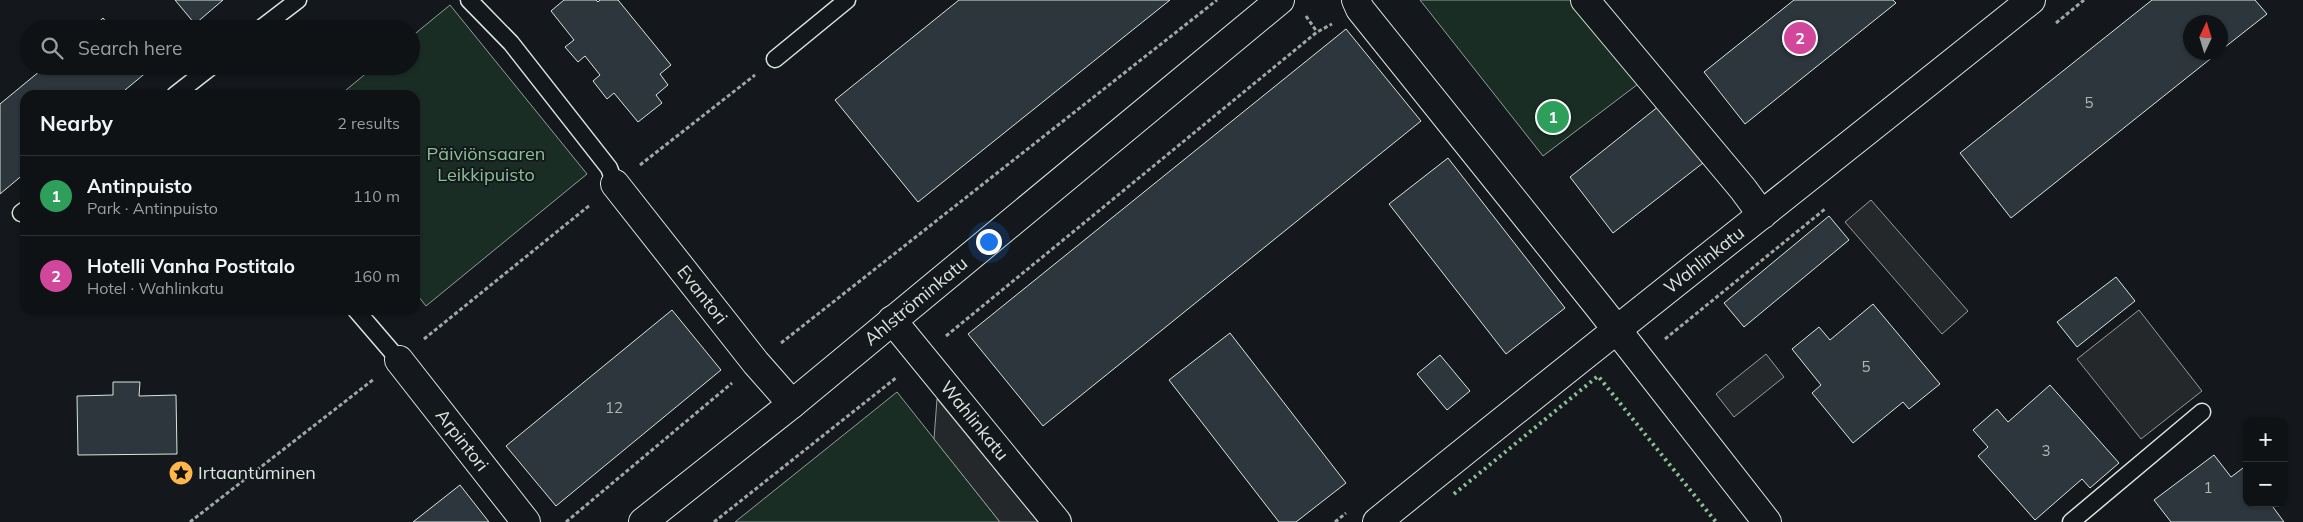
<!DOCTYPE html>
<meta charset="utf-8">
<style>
body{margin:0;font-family:Mulish,sans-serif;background:#181b1e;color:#f1f3f6}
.controls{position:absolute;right:15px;bottom:15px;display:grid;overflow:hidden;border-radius:10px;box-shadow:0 1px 4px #0004}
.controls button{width:45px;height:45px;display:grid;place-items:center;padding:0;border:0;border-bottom:1px solid #2f3234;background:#0f1215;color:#f1f3f6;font:25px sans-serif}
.compass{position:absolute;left:2183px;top:15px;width:45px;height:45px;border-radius:50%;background:#0f1215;box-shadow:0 1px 4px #0004;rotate:4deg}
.you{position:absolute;left:988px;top:241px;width:18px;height:18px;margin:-12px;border:4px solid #fff;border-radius:50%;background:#1a73e8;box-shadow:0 0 0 8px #1a73e833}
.badge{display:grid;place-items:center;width:32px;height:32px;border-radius:50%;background:#ffb74d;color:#fff;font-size:16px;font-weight:700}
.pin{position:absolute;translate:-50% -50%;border:2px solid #fff;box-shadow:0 1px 5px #0006}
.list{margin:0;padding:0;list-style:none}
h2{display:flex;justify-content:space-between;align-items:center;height:65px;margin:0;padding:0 20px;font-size:21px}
h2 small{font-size:16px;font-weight:400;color:#9b9ea0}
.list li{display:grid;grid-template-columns:32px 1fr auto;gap:15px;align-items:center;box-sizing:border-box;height:80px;padding:0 20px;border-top:1px solid #2f3234}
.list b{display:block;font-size:19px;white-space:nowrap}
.list p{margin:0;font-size:16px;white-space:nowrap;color:#9b9ea0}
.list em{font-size:16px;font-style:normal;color:#9b9ea0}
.icon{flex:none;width:28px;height:28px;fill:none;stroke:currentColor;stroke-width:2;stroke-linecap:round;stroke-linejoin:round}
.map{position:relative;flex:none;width:2303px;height:522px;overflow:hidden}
.search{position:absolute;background:#0f1215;box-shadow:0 1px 4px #0004;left:20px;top:20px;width:400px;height:55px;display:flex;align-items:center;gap:12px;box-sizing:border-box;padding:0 18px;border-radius:28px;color:#9b9ea0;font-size:19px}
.panel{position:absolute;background:#0f1215;box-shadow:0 1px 4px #0004;left:20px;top:90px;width:400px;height:225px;border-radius:15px}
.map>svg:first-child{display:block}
</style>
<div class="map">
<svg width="2303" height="522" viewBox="0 0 2303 522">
<rect width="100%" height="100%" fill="#14181c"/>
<path fill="#1a2d24" stroke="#939e99" d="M1420 0H1584L1646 78 1543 156Z
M450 5 587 174 426 306 415 292V95H340L375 66H411V37Z
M897 392 1000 522H735Z"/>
<path fill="#24282b" stroke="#939e99" d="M1871 200 1968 311 1942 334 1845 222Z
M2139 310 2202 391 2141 439 2077 359Z
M1766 354 1784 377 1734 417 1716 394Z
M937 399 1038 522H1000L934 439Z"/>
<path fill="#2c363c" stroke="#d8e6dc" d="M175 0H223L195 24Z
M564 0H596L598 2 600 0H618L671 65 660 74 668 85 656 95 662 103 638 122 614 93 607 99 593 81 600 75 585 56 578 62 565 47 574 40 551 11Z
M959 0H1170L918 202 835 100Z
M1794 0H1893L1896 3 1745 124 1704 72Z
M2152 0H2255L2267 14 2220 51V22H2190V52H2219L2011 218 1960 153Z
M103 18 112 29H91Z
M1346 29 1421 121 1043 426 968 334Z
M46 66H143L148 71 119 95H25V173L0 194V104Z
M1659 106 1703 163 1613 233 1570 177Z
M1448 158 1565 308 1506 354 1389 204Z
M1829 216 1849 240 1744 327 1724 303Z
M2116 277 2135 301 2077 347 2057 322Z
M1873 304 1940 384 1909 409 1903 402 1853 443 1812 393 1821 385 1792 349 1819 327 1830 340Z
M672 310 721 370 556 506 506 446Z
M1230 333 1346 483 1296 522H1279L1169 380Z
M1440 355 1470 391 1447 410 1417 374Z
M113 382H140L139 396 176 395 177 454 78 455 77 396 113 395Z
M2050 385 2119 463 2090 488 2082 479 2035 520 1978 456 1988 447 1973 430 1997 409 2008 422Z
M2214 455 2231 477 2243 468 2247 473V503H2270L2284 522H2171L2154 500Z
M460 485 489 522H413Z"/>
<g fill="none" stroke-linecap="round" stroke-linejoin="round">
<defs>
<path id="lane" d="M469 0 511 43 609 168 615 184
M260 29 298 0
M775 59 847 0
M175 95 212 66
M21 213 25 210
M356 310 399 360
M2071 522 2202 412"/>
<g id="street">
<path d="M1356 0 1360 9 1599 307 1767 522"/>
<path d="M1585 0 1743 189 1762 215"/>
<path id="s1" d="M615 184 756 363 792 404"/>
<path id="s2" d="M892 320 1057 522"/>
<path id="s3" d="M399 360 526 522"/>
<path id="s4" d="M1377 522C1594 346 1813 175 2031 0"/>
</g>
<g id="secondary">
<path id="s5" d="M643 522 792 404 1280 0"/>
</g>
</defs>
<use href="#lane" stroke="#d8e6dc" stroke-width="19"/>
<use href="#street" stroke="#d8e6dc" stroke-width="30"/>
<use href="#secondary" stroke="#d8e6dc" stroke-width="30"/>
<path stroke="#9da8a2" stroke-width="3" stroke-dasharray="4 2.5" stroke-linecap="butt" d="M1306 16 1317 32
M2056 23 2084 0
M640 165 755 75
M946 336 1317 32 1332 24
M424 339 590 205
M1665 339 1825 209
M781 343 1217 0
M190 522 374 379
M566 522 732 383
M714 522 897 377
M1335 522 1346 513"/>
<use href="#lane" stroke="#14181c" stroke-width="16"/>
<use href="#street" stroke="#14181c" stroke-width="28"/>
<use href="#secondary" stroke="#14181c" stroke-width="28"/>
<path stroke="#8ac095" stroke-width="4" stroke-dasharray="2.5 4" stroke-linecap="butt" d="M1454 494 1598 376 1716 522"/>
</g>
<defs>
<symbol id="sight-disc" viewBox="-11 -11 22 22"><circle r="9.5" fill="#ffb74d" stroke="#14181c"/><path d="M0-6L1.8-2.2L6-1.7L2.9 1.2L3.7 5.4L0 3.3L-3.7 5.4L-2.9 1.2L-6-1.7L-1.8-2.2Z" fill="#111"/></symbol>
</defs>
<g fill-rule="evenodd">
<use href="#sight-disc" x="167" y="459" width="28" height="28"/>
</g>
<g text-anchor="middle" stroke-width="4" stroke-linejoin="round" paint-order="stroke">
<g font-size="15" fill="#adbab4">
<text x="2089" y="108">5</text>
<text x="1866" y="372">5</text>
<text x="614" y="413">12</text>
<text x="2046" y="456">3</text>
<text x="2208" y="493">1</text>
</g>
<g font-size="18" fill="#8ac095" stroke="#14181c">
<text x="486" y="160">Päiviönsaaren<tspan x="486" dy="21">Leikkipuisto</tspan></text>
</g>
<g font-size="18" fill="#d8e6dc" stroke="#14181c">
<text dy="6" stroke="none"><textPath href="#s4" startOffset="419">Wahlinkatu</textPath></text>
<text dy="6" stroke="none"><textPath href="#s1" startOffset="141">Evantori</textPath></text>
<text dy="6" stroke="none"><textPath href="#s5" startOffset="351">Ahlströminkatu</textPath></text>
<text dy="6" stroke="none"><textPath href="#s2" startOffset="130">Wahlinkatu</textPath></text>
<text dy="6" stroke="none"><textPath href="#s3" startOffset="102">Arpintori</textPath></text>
</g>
<g font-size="18" fill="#d8e6dc" stroke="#14181c" text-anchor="start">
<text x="198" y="479">Irtaantuminen</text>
</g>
</g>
</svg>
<div class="controls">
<button>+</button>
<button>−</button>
</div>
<svg class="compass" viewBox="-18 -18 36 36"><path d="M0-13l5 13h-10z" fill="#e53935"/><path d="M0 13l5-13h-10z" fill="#9b9ea0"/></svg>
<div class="you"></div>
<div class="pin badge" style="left:1553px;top:117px;background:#2e9e5b">1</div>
<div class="pin badge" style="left:1800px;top:38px;background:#d1479c">2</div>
<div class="search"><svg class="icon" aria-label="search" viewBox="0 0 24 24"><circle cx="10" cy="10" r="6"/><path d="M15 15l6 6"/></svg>Search here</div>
<section class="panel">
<h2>Nearby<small>2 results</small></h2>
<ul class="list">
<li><span class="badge" style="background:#2e9e5b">1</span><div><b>Antinpuisto</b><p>Park · Antinpuisto</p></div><em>110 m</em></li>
<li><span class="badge" style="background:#d1479c">2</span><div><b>Hotelli Vanha Postitalo</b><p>Hotel · Wahlinkatu</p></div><em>160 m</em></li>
</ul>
</section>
</div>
